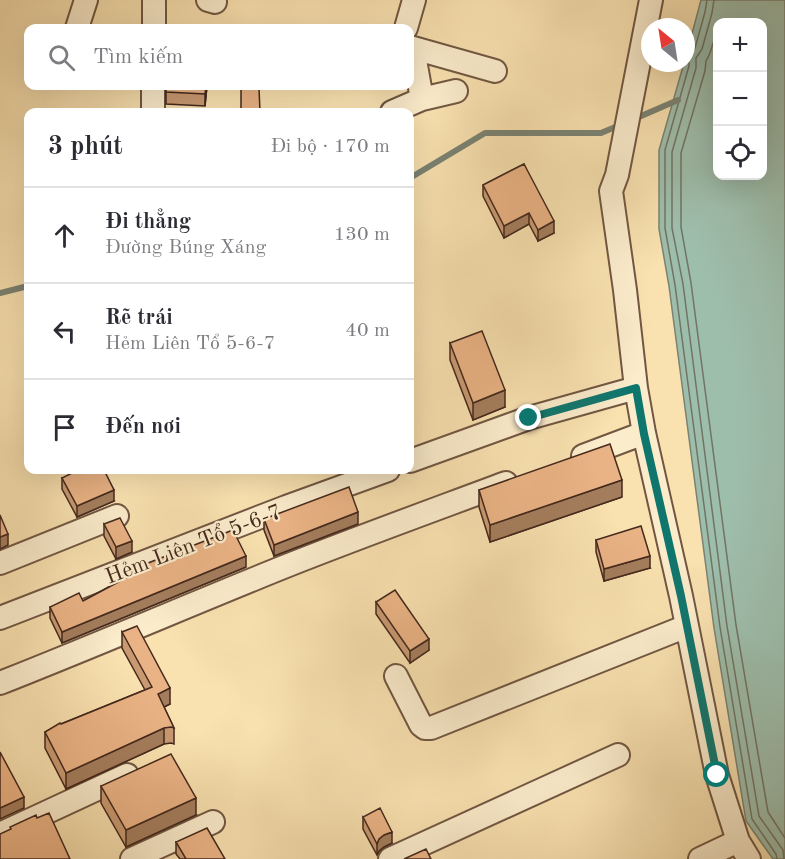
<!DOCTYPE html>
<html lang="vi">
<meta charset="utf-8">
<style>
body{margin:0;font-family:"Old Standard TT",serif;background:#f7f7f7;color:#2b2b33}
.controls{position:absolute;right:18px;top:18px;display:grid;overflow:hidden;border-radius:12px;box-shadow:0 6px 24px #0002}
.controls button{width:54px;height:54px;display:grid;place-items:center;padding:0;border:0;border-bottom:2px solid #e1e1e2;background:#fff;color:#2b2b33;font:30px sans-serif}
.compass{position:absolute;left:641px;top:18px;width:54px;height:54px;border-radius:50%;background:#fff;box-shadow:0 6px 24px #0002;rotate:330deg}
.stop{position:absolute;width:18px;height:18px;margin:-14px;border:4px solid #0f766e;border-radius:50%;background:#fff}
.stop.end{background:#0f766e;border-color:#fff;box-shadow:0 2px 6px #0008}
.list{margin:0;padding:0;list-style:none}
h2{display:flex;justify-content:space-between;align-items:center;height:78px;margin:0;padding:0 24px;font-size:26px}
h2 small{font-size:20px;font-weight:400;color:#7c7c81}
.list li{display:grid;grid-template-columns:39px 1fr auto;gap:18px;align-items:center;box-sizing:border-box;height:96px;padding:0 24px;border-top:2px solid #e1e1e2}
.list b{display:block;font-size:22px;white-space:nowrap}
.list p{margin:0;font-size:20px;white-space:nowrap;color:#7c7c81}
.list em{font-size:20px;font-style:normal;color:#7c7c81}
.icon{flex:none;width:33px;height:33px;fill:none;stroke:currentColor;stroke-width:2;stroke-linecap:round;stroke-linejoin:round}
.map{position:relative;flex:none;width:785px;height:859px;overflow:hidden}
.search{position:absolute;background:#fff;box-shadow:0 6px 24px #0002;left:24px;top:24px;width:390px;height:66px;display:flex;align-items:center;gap:15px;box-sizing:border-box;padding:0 21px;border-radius:12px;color:#7c7c81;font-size:22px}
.panel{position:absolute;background:#fff;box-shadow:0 6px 24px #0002;left:24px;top:108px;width:390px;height:366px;border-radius:12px}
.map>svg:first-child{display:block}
</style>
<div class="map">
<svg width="785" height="859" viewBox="0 0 785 859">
<rect width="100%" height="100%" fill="#f9e1b0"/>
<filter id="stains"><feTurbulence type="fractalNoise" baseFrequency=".00333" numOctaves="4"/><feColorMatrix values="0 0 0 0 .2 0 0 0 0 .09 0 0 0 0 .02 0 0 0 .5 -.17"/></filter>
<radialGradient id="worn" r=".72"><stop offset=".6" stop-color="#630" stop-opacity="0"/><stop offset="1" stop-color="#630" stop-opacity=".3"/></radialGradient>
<path fill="#9ebeac" stroke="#7a8273" stroke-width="1.5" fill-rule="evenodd" d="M701 0H785V859H773L746 821 714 628 669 286 659 229V150L684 63H686V56ZM718 22H762V176H718Z"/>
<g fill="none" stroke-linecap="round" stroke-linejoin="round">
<path stroke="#717464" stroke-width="1.5" d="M714 0 712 13 702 49 696 58V68L672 152V228L683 284 727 626 759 816 783 850 784 859
M718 28 710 53 706 61 705 71 681 153V227L691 283 736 625 768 812 785 838
M686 53 691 52 695 48 705 12 707 0
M686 58 689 62V66L665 150V228L675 285 720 627 752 819 776 854 777 859"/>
<path stroke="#7a8273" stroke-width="6" d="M632 120 678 100
M410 178 485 133H601L620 125
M0 293 28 286"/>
<defs>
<path id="minor" d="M208 0 215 2
M651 0 617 175 611 191 625 290 636 388 644 433 681 596 717 775 738 841 749 859
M77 28 86 0
M154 28V0
M406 28 414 0
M410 47 495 71
M413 49 422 99
M153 112V86
M392 112 422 99 456 91
M583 456 644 433
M410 461 529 418 636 388
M0 563 117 516
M0 618 286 507 388 470
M396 676 421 725 425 728H431L687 626
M0 683C94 646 187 606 281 568 356 538 431 511 506 483
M0 834 127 775
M132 859 213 822
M390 859 618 755
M700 859 738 841"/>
</defs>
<use href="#minor" stroke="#715742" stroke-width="26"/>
<use href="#minor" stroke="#fbeccc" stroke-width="22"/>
</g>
<path fill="#c99a72" stroke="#44291d" stroke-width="1.5" d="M166 86H207L205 106 166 104Z
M524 164 554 233 538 241 529 224 504 238 483 196V185Z
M450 343 505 407 473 420 450 360Z
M62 478 114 501 77 517 62 489Z
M479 490 622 497 490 542 479 507Z
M264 519 358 524 274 556 264 530Z
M104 524 132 552 116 559 104 536Z
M596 540 650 568 604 581 596 552Z
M246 567 62 643 50 618V607L83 601 125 578V572Z
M376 602 429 650 410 663 376 614Z
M122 632 170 704 164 707 174 728V744L171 743 164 744 66 789 45 748V732L61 724 145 690 122 648Z
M101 786 196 815 126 847 101 803Z
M363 817 392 843 384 847 379 851 377 855 363 829Z
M176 842 225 859H180L176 854Z"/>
<path fill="#a47d5d" stroke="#44291d" stroke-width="1.5" d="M206 86H207L205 106V94Z
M529 213V224L504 238V226Z
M554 221V233L538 241V230Z
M505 390V407L473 420V403Z
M622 480V497L490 542V525Z
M114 490V501L77 517V506Z
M358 512V524L274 556V545Z
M8 534V545L0 549V537Z
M132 541V552L116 559V547Z
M246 556V567L62 643V632Z
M650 556V568L604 581V569Z
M429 639V650L410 663V651Z
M170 688V704L158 710V694Z
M164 728V744L66 789V773Z
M24 797V808L0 819V808Z
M196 798V815L126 847V830Z
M392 832V843L384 847 379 851 377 855V844L379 839 384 835Z"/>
<path fill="#eab385" stroke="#44291d" stroke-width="1.5" d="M166 86H206L205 94 166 92Z
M241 88H259L260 112H241Z
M524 164 554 221 538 230 529 213 504 226 483 185Z
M482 331 505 390 473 403 450 343Z
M610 444 622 480 490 525 479 490Z
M78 470H104L114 490 77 506 62 478Z
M349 487 358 512 274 545 264 519Z
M0 515 8 534 0 537Z
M120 518 132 541 116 547 104 524Z
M641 526 650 556 604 569 596 540Z
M233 530 246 556 62 632 50 607 79 593 83 601 128 577 125 572Z
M395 590 429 639 410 651 376 602Z
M137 626 170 688 158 694 174 728 171 727 164 728 66 773 45 732 60 723 61 724 152 687 122 632Z
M0 752 24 797 0 808Z
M171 754 196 798 126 830 101 786Z
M380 808 392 832 384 835 379 839 377 844 363 817Z
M49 813 70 859H0V834L11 829 10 827 36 815 37 818Z
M207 828 225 859H186L176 842Z
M426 849 431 859H404Z"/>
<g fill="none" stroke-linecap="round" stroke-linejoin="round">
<path stroke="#0f766e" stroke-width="8" d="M529 418 636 388 644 434 681 596 717 775"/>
</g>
<g text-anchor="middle" stroke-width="4.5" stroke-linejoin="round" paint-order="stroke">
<g font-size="22" fill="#44291d" stroke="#fbeccc">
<text transform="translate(193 543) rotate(-21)" y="8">Hẻm Liên Tổ 5-6-7</text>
</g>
</g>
<rect width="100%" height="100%" filter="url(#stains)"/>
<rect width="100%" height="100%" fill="url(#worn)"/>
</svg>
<div class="controls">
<button>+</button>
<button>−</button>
<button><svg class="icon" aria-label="locate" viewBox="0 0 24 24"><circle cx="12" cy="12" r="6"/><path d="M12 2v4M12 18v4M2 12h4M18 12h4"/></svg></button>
</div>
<svg class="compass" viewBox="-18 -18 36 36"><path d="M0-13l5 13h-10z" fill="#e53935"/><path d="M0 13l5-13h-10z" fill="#7c7c81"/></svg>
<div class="stop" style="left:717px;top:775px"></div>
<div class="stop end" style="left:529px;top:418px"></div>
<div class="search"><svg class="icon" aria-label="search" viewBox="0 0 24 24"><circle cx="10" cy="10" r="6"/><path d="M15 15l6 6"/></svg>Tìm kiếm</div>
<section class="panel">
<h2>3 phút<small>Đi bộ · 170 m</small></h2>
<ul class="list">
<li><svg class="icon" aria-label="ahead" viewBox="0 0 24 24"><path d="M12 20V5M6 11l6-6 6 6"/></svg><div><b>Đi thẳng</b><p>Đường Búng Xáng</p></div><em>130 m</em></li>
<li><svg class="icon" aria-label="left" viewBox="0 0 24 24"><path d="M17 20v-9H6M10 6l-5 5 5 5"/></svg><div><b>Rẽ trái</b><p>Hẻm Liên Tổ 5-6-7</p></div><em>40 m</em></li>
<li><svg class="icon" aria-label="arrive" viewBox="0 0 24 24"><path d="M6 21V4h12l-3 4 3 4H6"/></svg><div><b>Đến nơi</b></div></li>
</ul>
</section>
</div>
